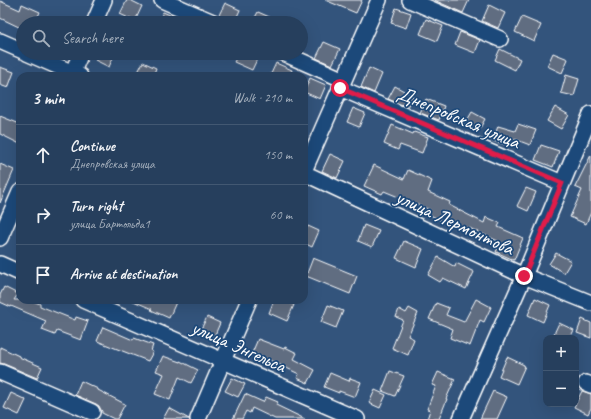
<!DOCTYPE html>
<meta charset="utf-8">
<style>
body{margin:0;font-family:Caveat,sans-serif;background:#2e4663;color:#f1f3f6}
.controls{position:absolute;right:12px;bottom:12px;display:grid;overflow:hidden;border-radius:8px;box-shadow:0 4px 16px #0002}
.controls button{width:36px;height:36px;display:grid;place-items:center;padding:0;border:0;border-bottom:1px solid #425872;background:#263f5d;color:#f1f3f6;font:20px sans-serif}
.stop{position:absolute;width:12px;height:12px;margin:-9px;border:3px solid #e11d48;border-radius:50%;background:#fff}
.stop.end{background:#e11d48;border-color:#fff;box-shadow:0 1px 4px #0008}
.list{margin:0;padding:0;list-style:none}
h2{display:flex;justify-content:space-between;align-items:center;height:52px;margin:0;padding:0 16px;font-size:17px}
h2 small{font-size:13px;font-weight:400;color:#a4afbc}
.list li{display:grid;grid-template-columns:26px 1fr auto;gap:12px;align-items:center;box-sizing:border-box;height:60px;padding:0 16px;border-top:1px solid #425872}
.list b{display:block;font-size:15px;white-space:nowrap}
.list p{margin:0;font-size:13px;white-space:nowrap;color:#a4afbc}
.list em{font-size:13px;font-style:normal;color:#a4afbc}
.icon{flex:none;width:22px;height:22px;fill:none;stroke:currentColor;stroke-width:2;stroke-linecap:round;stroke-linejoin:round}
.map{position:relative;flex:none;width:591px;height:419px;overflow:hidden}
.search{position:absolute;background:#263f5d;box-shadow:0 4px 16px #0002;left:16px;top:16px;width:292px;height:44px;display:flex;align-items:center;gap:10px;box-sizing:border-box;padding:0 14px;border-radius:22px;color:#a4afbc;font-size:15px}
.panel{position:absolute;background:#263f5d;box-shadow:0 4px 16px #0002;left:16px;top:72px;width:292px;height:232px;border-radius:12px}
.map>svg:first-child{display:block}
</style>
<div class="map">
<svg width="591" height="419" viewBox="0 0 591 419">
<rect width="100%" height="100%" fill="#33547c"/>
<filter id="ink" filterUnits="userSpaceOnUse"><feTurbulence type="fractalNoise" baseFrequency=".025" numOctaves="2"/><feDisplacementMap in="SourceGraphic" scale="8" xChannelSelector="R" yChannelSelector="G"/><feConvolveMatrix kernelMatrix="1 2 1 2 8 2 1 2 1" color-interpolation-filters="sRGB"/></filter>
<g filter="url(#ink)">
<path fill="#616d81" stroke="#fff" d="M127 0H130L142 6 135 21 120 14Z
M325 0H362L356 13Z
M434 0H469L463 13Z
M0 1 20 10 22 4 40 12 35 23H23V29L0 18Z
M225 3 240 10 234 23 222 18 219 15Z
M489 5 505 13 498 28 482 21Z
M396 8 411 13 406 28 391 23Z
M163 12 188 23H158Z
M258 12 283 23H252Z
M522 17 541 25 534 41 515 32Z
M426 19 443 26 437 41 420 34Z
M460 32 480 40 475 53 455 45Z
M324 42 340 49 332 65 316 58Z
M500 49 520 59 515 70 495 60Z
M98 53H115L109 67 95 60Z
M239 53H260L252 70 234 62Z
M553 53 568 59 562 73 547 66Z
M143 62 156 68 153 76H136Z
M276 63 292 70 290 76H270Z
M0 67 14 72 8 88 0 85Z
M369 68 382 74 374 93 361 87Z
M566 75 579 79 574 96 561 93Z
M310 78 326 85 320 99 304 92Z
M395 86 413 96 407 107 388 99Z
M426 99 444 106 439 120 420 113Z
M555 107 569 115 561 129 547 121Z
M353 108 365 113 359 127 347 122Z
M472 112 485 119 478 132 465 124Z
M0 116 20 124V144L0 134Z
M518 124 536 130 530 145 509 137 507 145 493 141 498 126 515 131Z
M392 125 413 134 414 132 428 137 422 153 400 145 398 150 384 144Z
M541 145 559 151 553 167 535 160Z
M330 154 345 161 337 178 322 171Z
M591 155V212L586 224 570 217 582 190 575 187Z
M0 164 14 170 0 203Z
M374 165 404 179 408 170 432 181 428 192 450 202 449 205 484 223 486 217 500 223 498 227 523 238 514 260 496 252 500 242 467 227 466 230 443 218 442 221 428 214 430 210 384 191 382 194 364 186Z
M526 188 536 192 528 211 517 206Z
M364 225 379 231 372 247 358 241Z
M308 226 319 231 312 247 304 243V233Z
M404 241 423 249 416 267 396 258Z
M556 253 571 261 564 273 549 264Z
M438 257 455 267 456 263 474 272 466 289 443 278 440 282 428 275Z
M313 258 357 276 350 294 306 276Z
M4 287 18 294 14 300H30L40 304V306L75 320 76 317 88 321 81 340 57 331 55 335 42 330 46 321 11 306V307L0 302V295Z
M535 298 550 305 543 322 528 315Z
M476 299 491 307 484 322 480 320 470 346 450 338 453 329 429 319 436 303 449 308 446 315 464 322Z
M131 300H177L169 318 151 310 152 309Z
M274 300H283L294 305 287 321 269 313Z
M328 305 343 311 336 328 321 322Z
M409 308 418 313 408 336 414 339 408 355 392 348 403 320 396 317 399 309 406 313Z
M207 317 220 323 214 337 200 331Z
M582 319 591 323V338L577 333Z
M559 323 574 330 570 338H552Z
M103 327 133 340 134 338 153 345 151 351 153 352 148 361 97 341Z
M258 339 284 349 285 347 297 353 294 359 315 370 308 383 297 378 299 374 276 363 252 353Z
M0 347 19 356V357L42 367 37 378 4 364 0 363Z
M163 356 180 362V361L198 370 191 383 179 377 170 400 155 394 164 374 156 371Z
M507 357 524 365V366H525L517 384 499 376Z
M390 371 404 376 395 396 382 391Z
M438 372 455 379 446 399H447L439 419H427L430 410 427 409 436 386 432 385Z
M330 373 349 381 350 378 361 382 355 397 339 391V393L324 387Z
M232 378 245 384 238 397 225 391Z
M81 381 98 389V390L125 404 117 419H114L102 413V411L101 410 99 406 96 404 75 395Z
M375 390 386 395 380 408 369 403Z
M493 391 507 397 497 419H480Z
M582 391 591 394V408L588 414 574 407Z
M11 393 26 400 19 415 4 408Z
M245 394 263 402 266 397 278 402 276 405 305 419H275L252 408 250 413 246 411 242 419H233Z
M169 408 189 419H163Z"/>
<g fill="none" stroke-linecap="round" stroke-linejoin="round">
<defs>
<path id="minor" d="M162 0 215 23
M410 0 500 39
M94 23 104 0
M0 41 23 51
M27 53 80 76
M283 53 344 80
M71 76 81 53
M340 88 562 183
M304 171 379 0
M304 173 524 276 591 303
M0 238 20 192
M0 264 20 273
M83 300 357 419
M0 372 92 412
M586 383 591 385
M198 419 249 300
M461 419 524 276 591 114"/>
</defs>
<use href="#minor" stroke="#fff" stroke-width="18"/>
<use href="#minor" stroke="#1f4a7a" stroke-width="15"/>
</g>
</g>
<g fill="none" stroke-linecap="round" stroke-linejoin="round" filter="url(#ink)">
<path stroke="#e11d48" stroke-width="5" d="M340 88 562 183 524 276"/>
</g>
<g text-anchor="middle" stroke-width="3.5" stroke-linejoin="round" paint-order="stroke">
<g font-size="20" fill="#fff" stroke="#1f4a7a">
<text transform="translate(459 117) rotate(23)" y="7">Днепровская улица</text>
<text transform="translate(455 222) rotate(25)" y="7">улица Лермонтова</text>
<text transform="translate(239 346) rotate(24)" y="7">улица Энгельса</text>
</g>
</g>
</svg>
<div class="controls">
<button>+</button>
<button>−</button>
</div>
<div class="stop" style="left:340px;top:88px"></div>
<div class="stop end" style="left:524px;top:276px"></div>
<div class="search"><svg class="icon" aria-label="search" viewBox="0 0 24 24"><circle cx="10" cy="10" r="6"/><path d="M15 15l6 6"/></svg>Search here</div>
<section class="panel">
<h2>3 min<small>Walk · 210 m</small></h2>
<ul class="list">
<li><svg class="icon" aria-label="ahead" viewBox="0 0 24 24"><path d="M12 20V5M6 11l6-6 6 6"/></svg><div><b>Continue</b><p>Днепровская улица</p></div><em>150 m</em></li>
<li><svg class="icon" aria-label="right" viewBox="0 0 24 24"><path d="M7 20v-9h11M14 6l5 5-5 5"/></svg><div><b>Turn right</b><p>улица Бартольда1</p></div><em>60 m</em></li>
<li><svg class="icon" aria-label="arrive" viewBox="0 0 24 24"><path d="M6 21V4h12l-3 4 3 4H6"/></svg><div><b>Arrive at destination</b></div></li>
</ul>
</section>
</div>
